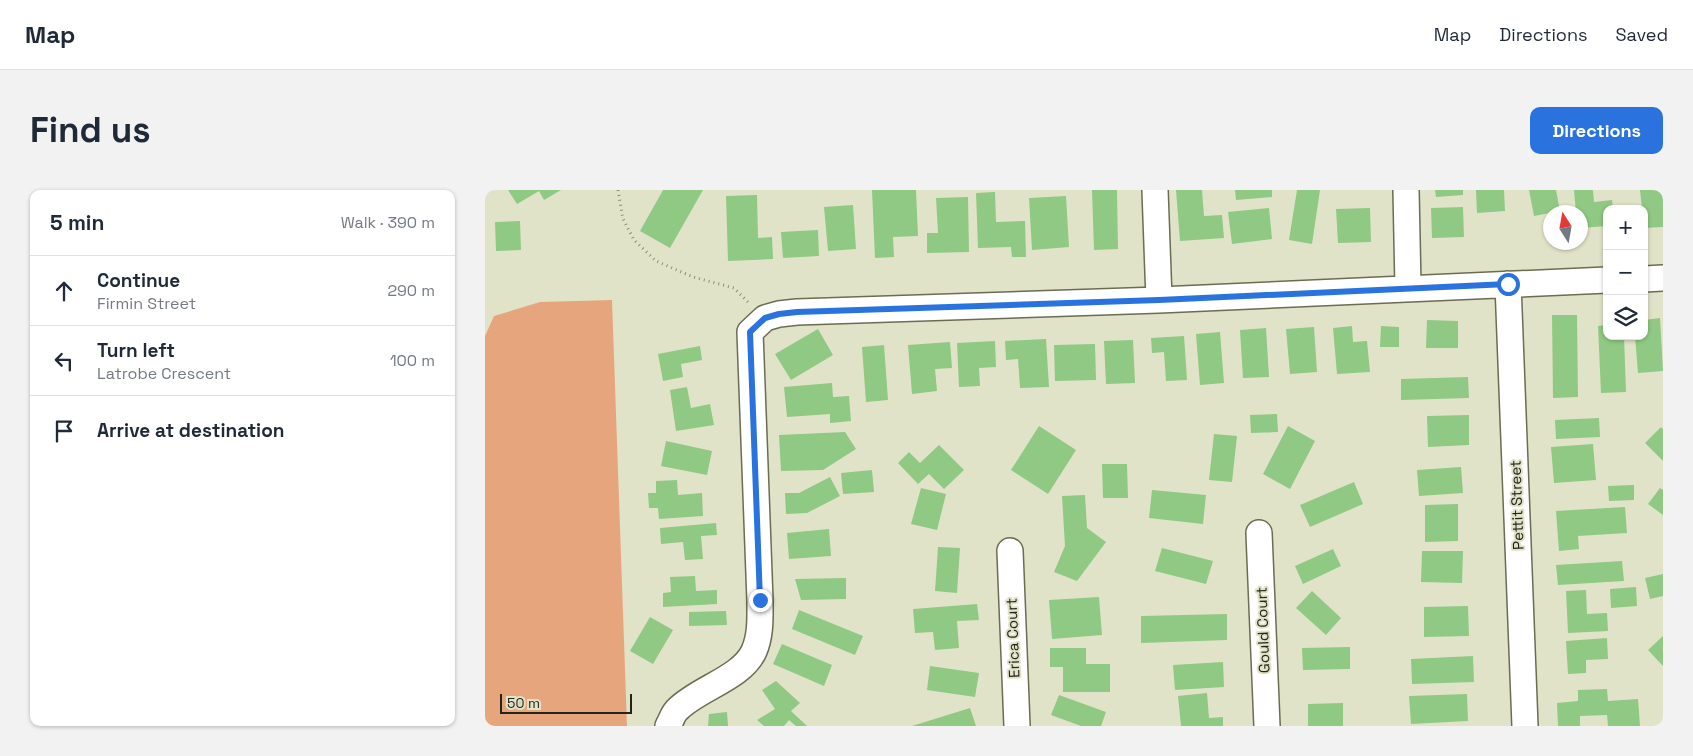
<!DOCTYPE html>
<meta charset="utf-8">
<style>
body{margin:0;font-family:"Space Grotesk",sans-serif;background:#f2f2f3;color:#1f2937}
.controls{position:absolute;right:15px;top:15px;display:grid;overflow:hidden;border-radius:10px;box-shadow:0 1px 4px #0004}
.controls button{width:45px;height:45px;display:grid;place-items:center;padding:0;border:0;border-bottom:1px solid #e0e1e3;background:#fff;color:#1f2937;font:25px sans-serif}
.compass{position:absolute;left:1058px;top:15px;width:45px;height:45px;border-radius:50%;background:#fff;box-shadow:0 1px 4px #0004;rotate:349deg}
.scale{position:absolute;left:15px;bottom:12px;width:132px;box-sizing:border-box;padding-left:5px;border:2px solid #24241a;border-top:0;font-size:14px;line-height:18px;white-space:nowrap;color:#24241a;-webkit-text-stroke:4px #e1e3c8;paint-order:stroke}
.stop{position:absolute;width:15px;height:15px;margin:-11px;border:4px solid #2a73df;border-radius:50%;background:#fff}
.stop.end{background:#2a73df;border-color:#fff;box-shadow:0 1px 5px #0008}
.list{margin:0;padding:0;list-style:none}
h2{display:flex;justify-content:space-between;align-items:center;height:65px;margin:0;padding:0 20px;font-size:21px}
h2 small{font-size:16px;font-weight:400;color:#747a83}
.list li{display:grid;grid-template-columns:32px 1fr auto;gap:15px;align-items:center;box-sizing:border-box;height:70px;padding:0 20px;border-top:1px solid #e0e1e3}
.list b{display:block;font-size:19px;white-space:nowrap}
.list p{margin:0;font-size:16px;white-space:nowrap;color:#747a83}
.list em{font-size:16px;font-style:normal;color:#747a83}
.icon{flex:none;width:28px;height:28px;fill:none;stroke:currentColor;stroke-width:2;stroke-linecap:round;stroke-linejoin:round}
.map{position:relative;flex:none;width:1178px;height:536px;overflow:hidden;border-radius:10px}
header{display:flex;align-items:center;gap:30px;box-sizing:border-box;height:70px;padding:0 25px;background:#fff;border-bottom:1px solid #e0e1e3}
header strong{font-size:24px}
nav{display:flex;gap:28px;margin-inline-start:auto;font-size:18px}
.intro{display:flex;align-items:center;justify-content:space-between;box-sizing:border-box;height:120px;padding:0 30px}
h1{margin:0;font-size:35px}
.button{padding:12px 22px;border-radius:10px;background:#2a73df;color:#fff;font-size:18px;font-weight:700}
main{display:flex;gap:30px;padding:0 30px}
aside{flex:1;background:#fff;border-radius:10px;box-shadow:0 1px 4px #0004}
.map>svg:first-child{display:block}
</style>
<header>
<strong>Map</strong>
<nav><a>Map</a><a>Directions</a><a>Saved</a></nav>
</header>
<div class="intro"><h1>Find us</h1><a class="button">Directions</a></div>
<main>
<aside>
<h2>5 min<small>Walk · 390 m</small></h2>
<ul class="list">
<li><svg class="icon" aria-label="ahead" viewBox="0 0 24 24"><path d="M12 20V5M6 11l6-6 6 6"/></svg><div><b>Continue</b><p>Firmin Street</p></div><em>290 m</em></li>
<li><svg class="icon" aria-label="left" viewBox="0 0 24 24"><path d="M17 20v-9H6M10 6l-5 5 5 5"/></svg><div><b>Turn left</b><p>Latrobe Crescent</p></div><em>100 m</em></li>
<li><svg class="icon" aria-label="arrive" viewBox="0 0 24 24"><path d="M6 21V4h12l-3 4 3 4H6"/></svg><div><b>Arrive at destination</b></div></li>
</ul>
</aside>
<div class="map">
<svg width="1178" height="536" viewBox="0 0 1178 536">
<rect width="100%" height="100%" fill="#e1e3c8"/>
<path fill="#e7a57e" d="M127 110 142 536H0V146L9 126 55 112Z"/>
<path fill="#8fc983" d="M23 0H76L59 10 54 1 32 14Z
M178 0H218L185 58 155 41Z
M387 0H431L433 46 408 47 409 67 390 68Z
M607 0H632L633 59 609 60Z
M691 0H717L719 26 737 25 739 48 695 51Z
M750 0H787V7L751 10Z
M812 0H835L827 54 804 50Z
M950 0H978V5L951 7Z
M991 0H1019L1020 21 992 23Z
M1044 0H1071L1075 21 1049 26Z
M1089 0H1108L1109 12 1127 10 1128 19H1122V36L1096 38V22H1091Z
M1155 0H1178V37L1159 38V19H1157Z
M510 2 511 32 540 31 541 67H527L526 57 493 58 491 3Z
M272 5 273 48 287 47 288 69 243 71 241 6Z
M581 6 584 57 547 60 544 8Z
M483 7 484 62 442 63V43H453L451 8Z
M368 15 371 59 343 61 339 17Z
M978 17 979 47 947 48 946 18Z
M784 18 787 49 747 54 743 22Z
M885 18 886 52 853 53 851 19Z
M35 31 36 60 11 61 10 32Z
M333 40 334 66 298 68 296 42Z
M1067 125H1092L1093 207 1068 208Z
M1175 128 1178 181 1153 183 1150 146H1159V130Z
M942 130 973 131V158H941Z
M1122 135V146H1139L1141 202 1116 203 1113 136Z
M867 136 868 152 882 151 885 182 852 184 848 138Z
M896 136 914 137V157H895Z
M829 137 832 182 805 184 801 139Z
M781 138 784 187 758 188 755 140Z
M333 139 348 165 306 190 290 164Z
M735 142 739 193 715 195 711 144Z
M699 146 702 190 681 191 679 162 667 163 666 148Z
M561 149 564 197 535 198 533 169 521 170 520 151Z
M648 150 650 193 621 194 619 151Z
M510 151 511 177 494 178 495 196 474 197 472 153Z
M465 152 467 178 450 179 452 201 427 204 423 155Z
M610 154 611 190 570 191 569 155Z
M399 155 403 210 381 212 377 157Z
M215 156 217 170 196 174 198 187 178 191 173 164Z
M983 187 984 208 916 210V189Z
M347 193 348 207 364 206 366 231 345 233V224L302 227 299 197Z
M202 197 206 218 225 214 229 235 191 241 185 200Z
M792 224 793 242 766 243 765 225Z
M984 225V255L943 257 942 226Z
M1114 228 1115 247 1071 249 1070 230Z
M554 236 591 260 563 304 526 280Z
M803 236 830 251 805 299 778 284Z
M1176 237 1178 239V271L1160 253Z
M360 242 371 259 338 280 296 281 294 245Z
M729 244 752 246 747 292 724 290Z
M181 251 227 261 222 285 176 276Z
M1108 254 1111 290 1069 293 1066 257Z
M454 255 479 280 459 299 444 284 433 294 413 273 424 262 435 273Z
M617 274H642L643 308H618Z
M976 277 978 303 934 306 932 280Z
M387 280 389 302 358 304 356 283Z
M345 287 355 306 322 323 301 324 300 303H314Z
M192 290 193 305 217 303 218 326 174 329 173 318H164L163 303H171V291Z
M869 292 878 314 825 337 815 315Z
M1149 295V310L1124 311 1123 296Z
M436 298 461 304 452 340 426 334Z
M1175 298 1178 300V325L1163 314Z
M667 300 721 305 718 334 664 328Z
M600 305 602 338 621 352 592 391 569 382 580 356 577 306Z
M973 314V351L940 352V315Z
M1140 317 1142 343 1093 346 1094 359 1074 361 1071 321Z
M231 333 232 345 216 346 218 369 200 370 198 352 176 354 175 338Z
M344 339 346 366 304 369 302 343Z
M453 357 475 358 472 403 450 401Z
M677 358 728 371 721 394 670 381Z
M848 359 856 376 818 394 810 376Z
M937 361H978L977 393 936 392Z
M1137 371 1139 391 1073 395 1071 375Z
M1178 384V406L1165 409 1160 388Z
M210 386 211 401 232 400V414L178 417V403L186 402 185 387Z
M361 388V409L316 410 310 389Z
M1151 397 1152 416 1126 418 1125 399Z
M1101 400 1102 424 1122 423 1123 441 1083 443 1081 401Z
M827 401 856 428 841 445 811 418Z
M614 407 617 445 567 449 564 410Z
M492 414 494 430 472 431 474 458 450 460 448 442 430 443 428 419Z
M983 416 984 446 939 447V417Z
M314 420 378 446 370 465 307 439Z
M241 421 242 435 204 436V422Z
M742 424V450L656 453V426Z
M165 427 188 440 168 474 145 461Z
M1178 446V476L1163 460Z
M1122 448 1123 469 1101 470V483L1083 484 1081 451Z
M297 454 347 475 339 496 288 474Z
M865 457V479L818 480 817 458Z
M565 458H601V474H625V502H578V477H565Z
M988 466 989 492 927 494 926 469Z
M738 472 739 497 690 500 688 475Z
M445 476 494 483 490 507 442 500Z
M291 491 315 513 306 521 322 536H311L304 530 299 536H279L272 530 290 519 277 500Z
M1122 499 1123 511 1153 509 1155 536H1123L1122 525 1095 526V536H1073L1072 513 1093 511V500Z
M722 503 724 528 738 527V536H696L693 506Z
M982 504 983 531 926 534 924 506Z
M574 505 621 522 616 536H596L566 525Z
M858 513V536H823V514Z
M485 518 491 536H427Z
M242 522 243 536H223L224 524Z"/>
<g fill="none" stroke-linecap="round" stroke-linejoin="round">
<defs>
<path id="minor" d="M670 0 674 110
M921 0 923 97
M1159 89 1178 88
M1023 94 1040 536
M774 343 782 536
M525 361 532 536
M183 536C186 531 188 523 193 519 214 498 257 488 269 461 276 445 275 427 275 411L265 142 280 128 294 124 312 122 674 110 1122 90"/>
</defs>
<use href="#minor" stroke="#6a6c54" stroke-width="28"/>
<path stroke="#8c8d7a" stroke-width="3" stroke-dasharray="1 4" stroke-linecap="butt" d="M133 0 138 29 149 50 171 71 208 87 249 98 265 114"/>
<use href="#minor" stroke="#fff" stroke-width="25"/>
</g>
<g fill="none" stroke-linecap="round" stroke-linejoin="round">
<path stroke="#2a73df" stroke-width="6" d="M275 410 265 142 280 128 294 124 312 122 674 110 1023 94"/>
</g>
<g text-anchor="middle" stroke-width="4" stroke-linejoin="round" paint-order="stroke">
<g font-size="15" fill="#24241a" stroke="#e1e3c8">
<text transform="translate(1032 315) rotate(-92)" y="5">Pettit Street</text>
<text transform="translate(778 440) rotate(-92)" y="5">Gould Court</text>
<text transform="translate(528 448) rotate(-92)" y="5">Erica Court</text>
</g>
</g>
</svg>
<div class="controls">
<button>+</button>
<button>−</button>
<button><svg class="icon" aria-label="layers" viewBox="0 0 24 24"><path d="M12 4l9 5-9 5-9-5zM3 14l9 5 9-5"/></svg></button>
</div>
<svg class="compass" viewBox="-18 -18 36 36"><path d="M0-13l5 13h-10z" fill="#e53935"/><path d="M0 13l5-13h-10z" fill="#747a83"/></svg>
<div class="scale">50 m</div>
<div class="stop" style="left:1023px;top:94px"></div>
<div class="stop end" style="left:275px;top:410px"></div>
</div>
</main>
